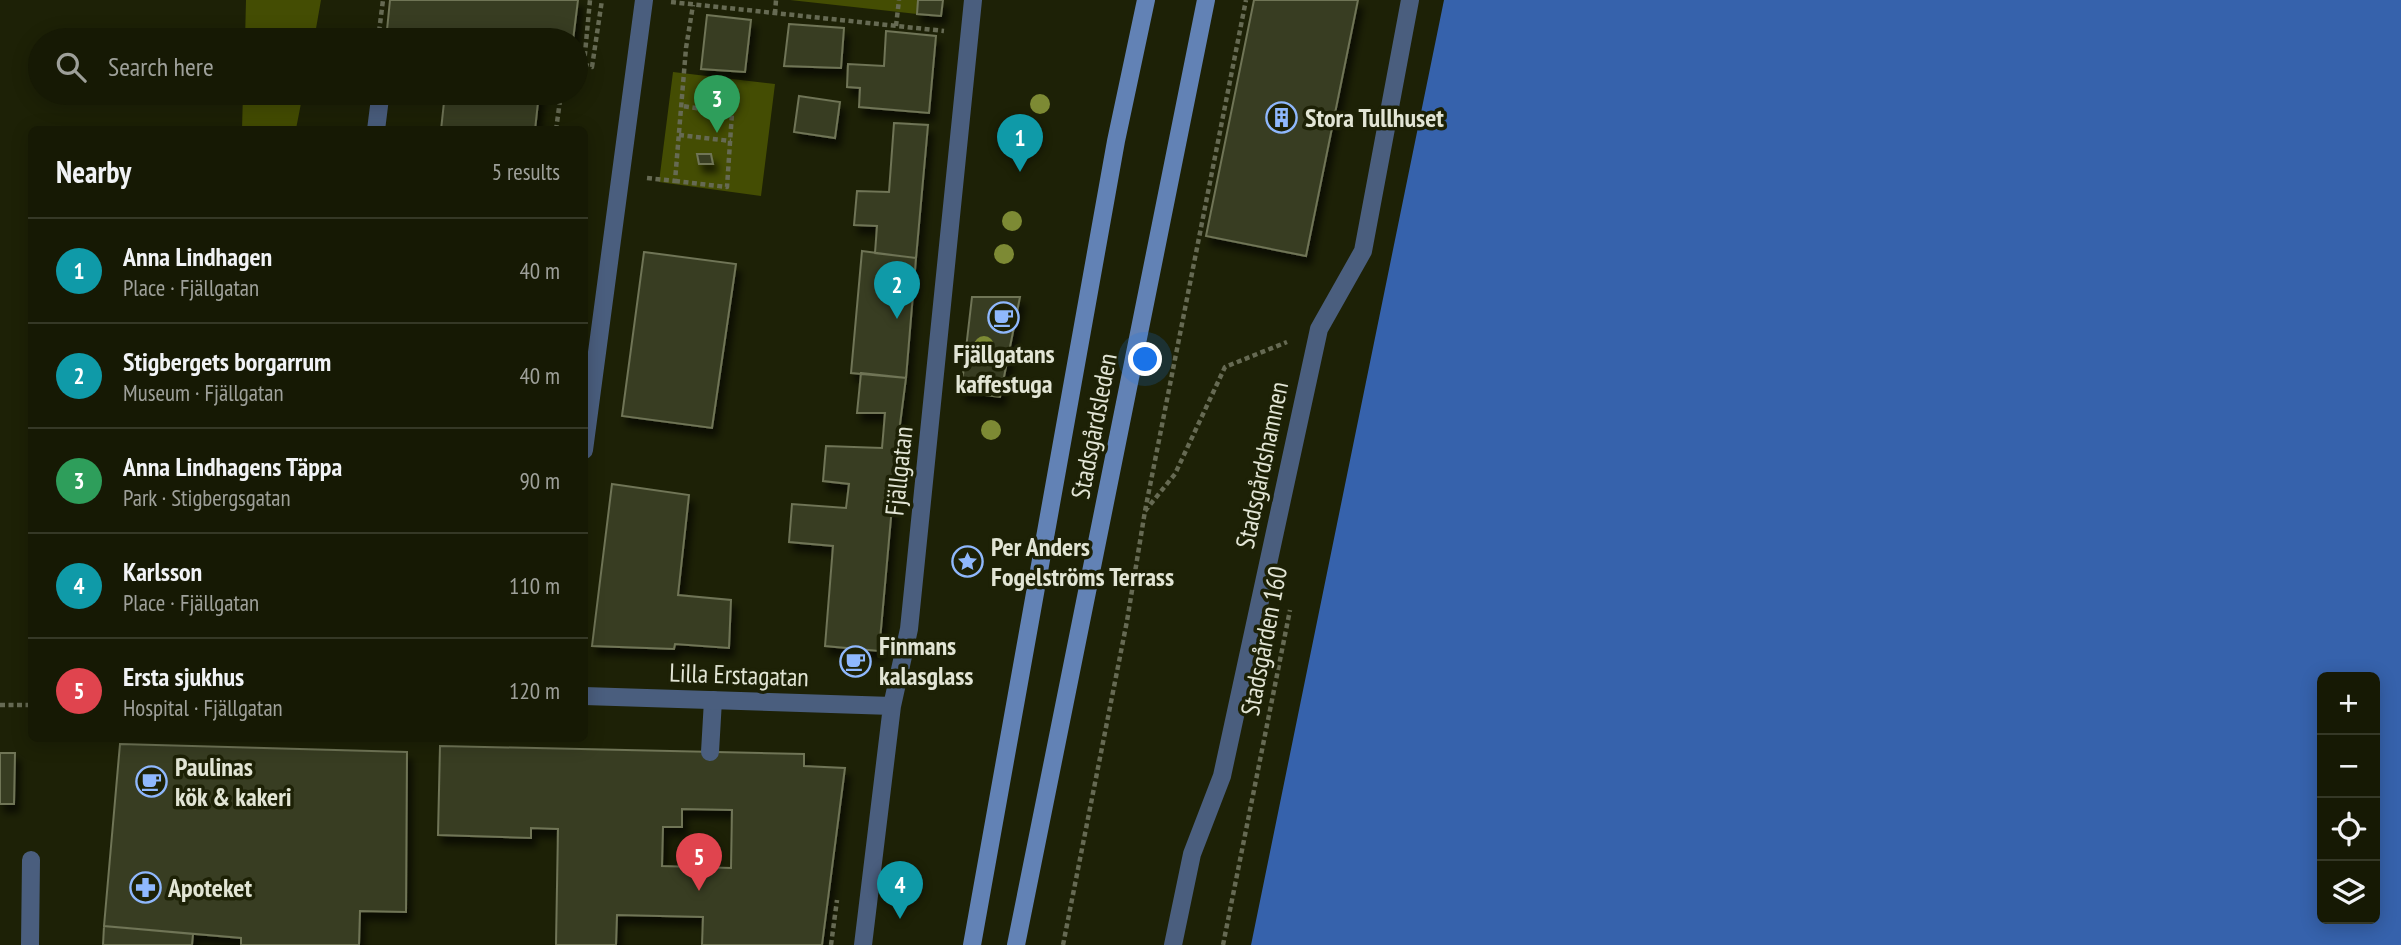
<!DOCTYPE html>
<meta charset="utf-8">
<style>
body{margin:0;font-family:"PT Sans Narrow",sans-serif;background:#1f220e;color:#f1f3f6}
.controls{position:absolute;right:21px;bottom:21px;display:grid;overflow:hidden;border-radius:10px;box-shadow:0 4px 18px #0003}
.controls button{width:63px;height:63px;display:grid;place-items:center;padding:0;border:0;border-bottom:2px solid #353826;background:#161904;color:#f1f3f6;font:35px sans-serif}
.you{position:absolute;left:1146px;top:360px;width:24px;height:24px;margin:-18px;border:5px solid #fff;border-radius:50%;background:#1a73e8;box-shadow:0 0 0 10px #1a73e833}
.badge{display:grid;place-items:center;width:46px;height:46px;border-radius:50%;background:#8fb8fd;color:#fff;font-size:23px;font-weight:700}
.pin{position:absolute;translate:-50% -58px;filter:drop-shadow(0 2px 4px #0008)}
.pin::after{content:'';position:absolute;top:37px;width:24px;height:21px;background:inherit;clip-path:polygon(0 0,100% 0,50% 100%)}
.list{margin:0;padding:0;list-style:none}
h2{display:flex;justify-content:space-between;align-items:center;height:91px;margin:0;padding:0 28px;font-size:30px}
h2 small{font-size:23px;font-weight:400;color:#9ea09a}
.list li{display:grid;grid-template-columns:46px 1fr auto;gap:21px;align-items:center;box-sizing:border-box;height:105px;padding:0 28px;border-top:2px solid #353826}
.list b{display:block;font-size:26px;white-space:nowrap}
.list p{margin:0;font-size:23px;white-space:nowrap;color:#9ea09a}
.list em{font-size:23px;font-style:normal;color:#9ea09a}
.icon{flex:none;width:38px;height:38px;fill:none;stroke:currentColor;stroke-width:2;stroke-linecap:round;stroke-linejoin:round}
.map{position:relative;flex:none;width:2401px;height:945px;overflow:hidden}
.search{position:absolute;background:#161904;box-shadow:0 4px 18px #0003;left:28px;top:28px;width:560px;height:77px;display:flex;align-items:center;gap:18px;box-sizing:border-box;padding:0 24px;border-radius:38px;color:#9ea09a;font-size:26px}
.panel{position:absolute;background:#161904;box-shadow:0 4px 18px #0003;left:28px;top:126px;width:560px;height:616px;border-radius:10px}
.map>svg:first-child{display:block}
</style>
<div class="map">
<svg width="2401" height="945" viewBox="0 0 2401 945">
<defs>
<filter id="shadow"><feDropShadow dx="4.5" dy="8" stdDeviation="3.5" flood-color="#0009"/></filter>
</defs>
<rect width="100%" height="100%" fill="#1d2106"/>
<path fill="#444d03" d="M246 0H321L314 40H245Z
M790 0H918L917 14Z
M673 72 775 84 761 196 659 182Z
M243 93H303L296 129H242Z"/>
<path fill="#3662ac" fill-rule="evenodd" d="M1444 0H2401V945H1251ZM2322 677H2375V919H2322Z"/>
<path fill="#393e23" stroke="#6f7457" stroke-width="2" fill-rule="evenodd" filter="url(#shadow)" d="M390 0H578L573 40H386Z
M918 0H943L941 16 917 14Z
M1254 0H1358L1306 256 1206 236Z
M707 15 751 20 745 72 701 69Z
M789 24 844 28 841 68 784 66Z
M886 31 936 36 929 113 859 107 860 88 847 87 848 64 884 66Z
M445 93H539L535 130H441Z
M799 96 840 102 835 138 794 132Z
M894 123 928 125 916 258 875 253 877 226 854 225 857 191 889 192Z
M697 154H711L713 164H699Z
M862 251 916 258 906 378 851 373Z
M644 252 736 264 712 428 622 416Z
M972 297H1020L1000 397 961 392Z
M861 373 906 378 898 440 879 651 825 646 833 546 789 542 792 504 846 508 849 484 823 481 826 446 882 448 885 413H857Z
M612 484 689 495 678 595 731 600 729 648 675 644 674 649 592 646Z
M120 744 407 752 406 912 360 911 359 945H241V938L104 926Z
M440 746 804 754V766L845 768 822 945H702L703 917 617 915 616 945H556L558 829 531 828V838L438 835ZM682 809 732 810 731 868 662 866 663 827H682Z
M0 753H15L14 804H0Z
M104 926 193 934 192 945H103Z"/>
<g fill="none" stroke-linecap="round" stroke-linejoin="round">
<path stroke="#666a53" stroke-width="4.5" stroke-dasharray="5 3.5" stroke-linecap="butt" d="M671 2 944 31
M775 14 776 0
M896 26 899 0
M378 40 383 0
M584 64 592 67 602 0
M576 68 584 64 590 0
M556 130 561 93
M679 135 731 141
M647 178 675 181 686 48 693 5
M675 181 727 187 732 113 682 106
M1145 511 1175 474 1225 367 1287 342
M0 705H32
M831 945 837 900
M1063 945 1127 621 1145 511 1246 0
M1223 945 1290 610"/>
<path stroke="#4a5e7e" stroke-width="18" d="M376 130 380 98
M710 752 713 700
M30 945 31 860
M1173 945 1192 854 1222 776 1319 329 1363 251 1410 0"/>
<path stroke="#4a5e7e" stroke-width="18" d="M584 450 644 0
M584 696 892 706
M863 945 892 706 909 629 973 0"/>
<path stroke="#6282b5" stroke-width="18" d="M972 945 1116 141 1146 0
M1016 945 1206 0"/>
</g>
<g fill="#7d8a34">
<circle cx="1040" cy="104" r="10"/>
<circle cx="1031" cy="142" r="10"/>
<circle cx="1012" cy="221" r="10"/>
<circle cx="1004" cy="254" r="10"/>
<circle cx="984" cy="346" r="10"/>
<circle cx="991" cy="430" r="10"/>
</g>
<defs>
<symbol id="building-ring" viewBox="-11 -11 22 22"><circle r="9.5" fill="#1d2106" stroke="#8fb8fd" stroke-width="1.5"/><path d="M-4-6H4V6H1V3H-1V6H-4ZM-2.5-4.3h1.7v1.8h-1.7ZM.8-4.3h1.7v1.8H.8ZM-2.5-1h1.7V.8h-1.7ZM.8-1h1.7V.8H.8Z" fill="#8fb8fd"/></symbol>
<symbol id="cafe-ring" viewBox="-11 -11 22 22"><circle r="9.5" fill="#1d2106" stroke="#8fb8fd" stroke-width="1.5"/><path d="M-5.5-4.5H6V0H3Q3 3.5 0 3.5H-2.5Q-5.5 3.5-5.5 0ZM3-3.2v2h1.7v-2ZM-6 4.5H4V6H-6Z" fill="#8fb8fd"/></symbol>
<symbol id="sight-ring" viewBox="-11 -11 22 22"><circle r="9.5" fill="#1d2106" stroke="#8fb8fd" stroke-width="1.5"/><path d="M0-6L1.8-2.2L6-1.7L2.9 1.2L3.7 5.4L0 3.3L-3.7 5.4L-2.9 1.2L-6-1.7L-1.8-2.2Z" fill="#8fb8fd"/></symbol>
<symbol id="pharmacy-ring" viewBox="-11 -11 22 22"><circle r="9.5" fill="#1d2106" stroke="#8fb8fd" stroke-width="1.5"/><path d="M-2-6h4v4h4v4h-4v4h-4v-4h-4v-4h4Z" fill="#8fb8fd"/></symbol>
</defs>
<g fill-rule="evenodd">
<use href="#building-ring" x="1264" y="100" width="35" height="35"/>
<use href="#cafe-ring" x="986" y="300" width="35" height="35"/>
<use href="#sight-ring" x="950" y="544" width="35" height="35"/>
<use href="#cafe-ring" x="838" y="644" width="35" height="35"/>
<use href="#cafe-ring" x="134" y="764" width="35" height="35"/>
<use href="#pharmacy-ring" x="128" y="870" width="35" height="35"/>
</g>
<g text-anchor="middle" stroke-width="7" stroke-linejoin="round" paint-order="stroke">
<g font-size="26" font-weight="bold" fill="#e2e5d5" stroke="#1d2106" text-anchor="start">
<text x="1305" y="127">Stora Tullhuset</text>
<text x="1004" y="363" text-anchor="middle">Fjällgatans<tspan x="1004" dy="30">kaffestuga</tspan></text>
<text x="991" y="556">Per Anders<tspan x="991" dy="30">Fogelströms Terrass</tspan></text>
<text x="879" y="655">Finmans<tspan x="879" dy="30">kalasglass</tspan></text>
<text x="175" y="776">Paulinas<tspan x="175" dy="30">kök &amp; kakeri</tspan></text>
<text x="168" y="897">Apoteket</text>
</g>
<g font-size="26" fill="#e2e5d5" stroke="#1d2106">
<text transform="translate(1094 426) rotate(-79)" y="9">Stadsgårdsleden</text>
<text transform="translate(1262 465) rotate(-78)" y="9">Stadsgårdshamnen</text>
<text transform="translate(899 471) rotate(-84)" y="9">Fjällgatan</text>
<text transform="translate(1264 641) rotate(-79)" y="9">Stadsgården 160</text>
<text transform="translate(739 675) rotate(2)" y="9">Lilla Erstagatan</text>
</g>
</g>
</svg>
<div class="controls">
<button>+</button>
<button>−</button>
<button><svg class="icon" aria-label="locate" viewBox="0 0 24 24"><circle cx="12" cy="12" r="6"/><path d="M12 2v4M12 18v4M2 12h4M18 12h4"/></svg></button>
<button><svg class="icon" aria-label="layers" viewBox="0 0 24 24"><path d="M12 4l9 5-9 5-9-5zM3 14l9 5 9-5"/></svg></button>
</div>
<div class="you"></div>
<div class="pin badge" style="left:1020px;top:172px;background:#0f9aa8">1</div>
<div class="pin badge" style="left:897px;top:319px;background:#0f9aa8">2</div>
<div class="pin badge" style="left:717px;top:133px;background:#2e9e5b">3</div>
<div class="pin badge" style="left:900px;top:919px;background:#0f9aa8">4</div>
<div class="pin badge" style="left:699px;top:891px;background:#e0444e">5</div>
<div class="search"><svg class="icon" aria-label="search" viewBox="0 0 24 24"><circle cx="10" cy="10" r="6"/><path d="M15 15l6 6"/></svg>Search here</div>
<section class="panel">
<h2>Nearby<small>5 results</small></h2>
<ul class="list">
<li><span class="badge" style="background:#0f9aa8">1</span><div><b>Anna Lindhagen</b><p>Place · Fjällgatan</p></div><em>40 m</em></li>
<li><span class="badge" style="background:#0f9aa8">2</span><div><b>Stigbergets borgarrum</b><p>Museum · Fjällgatan</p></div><em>40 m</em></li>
<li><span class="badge" style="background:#2e9e5b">3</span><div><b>Anna Lindhagens Täppa</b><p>Park · Stigbergsgatan</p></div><em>90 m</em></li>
<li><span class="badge" style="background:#0f9aa8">4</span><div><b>Karlsson</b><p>Place · Fjällgatan</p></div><em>110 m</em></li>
<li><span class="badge" style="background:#e0444e">5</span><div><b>Ersta sjukhus</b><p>Hospital · Fjällgatan</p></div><em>120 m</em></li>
</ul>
</section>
</div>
